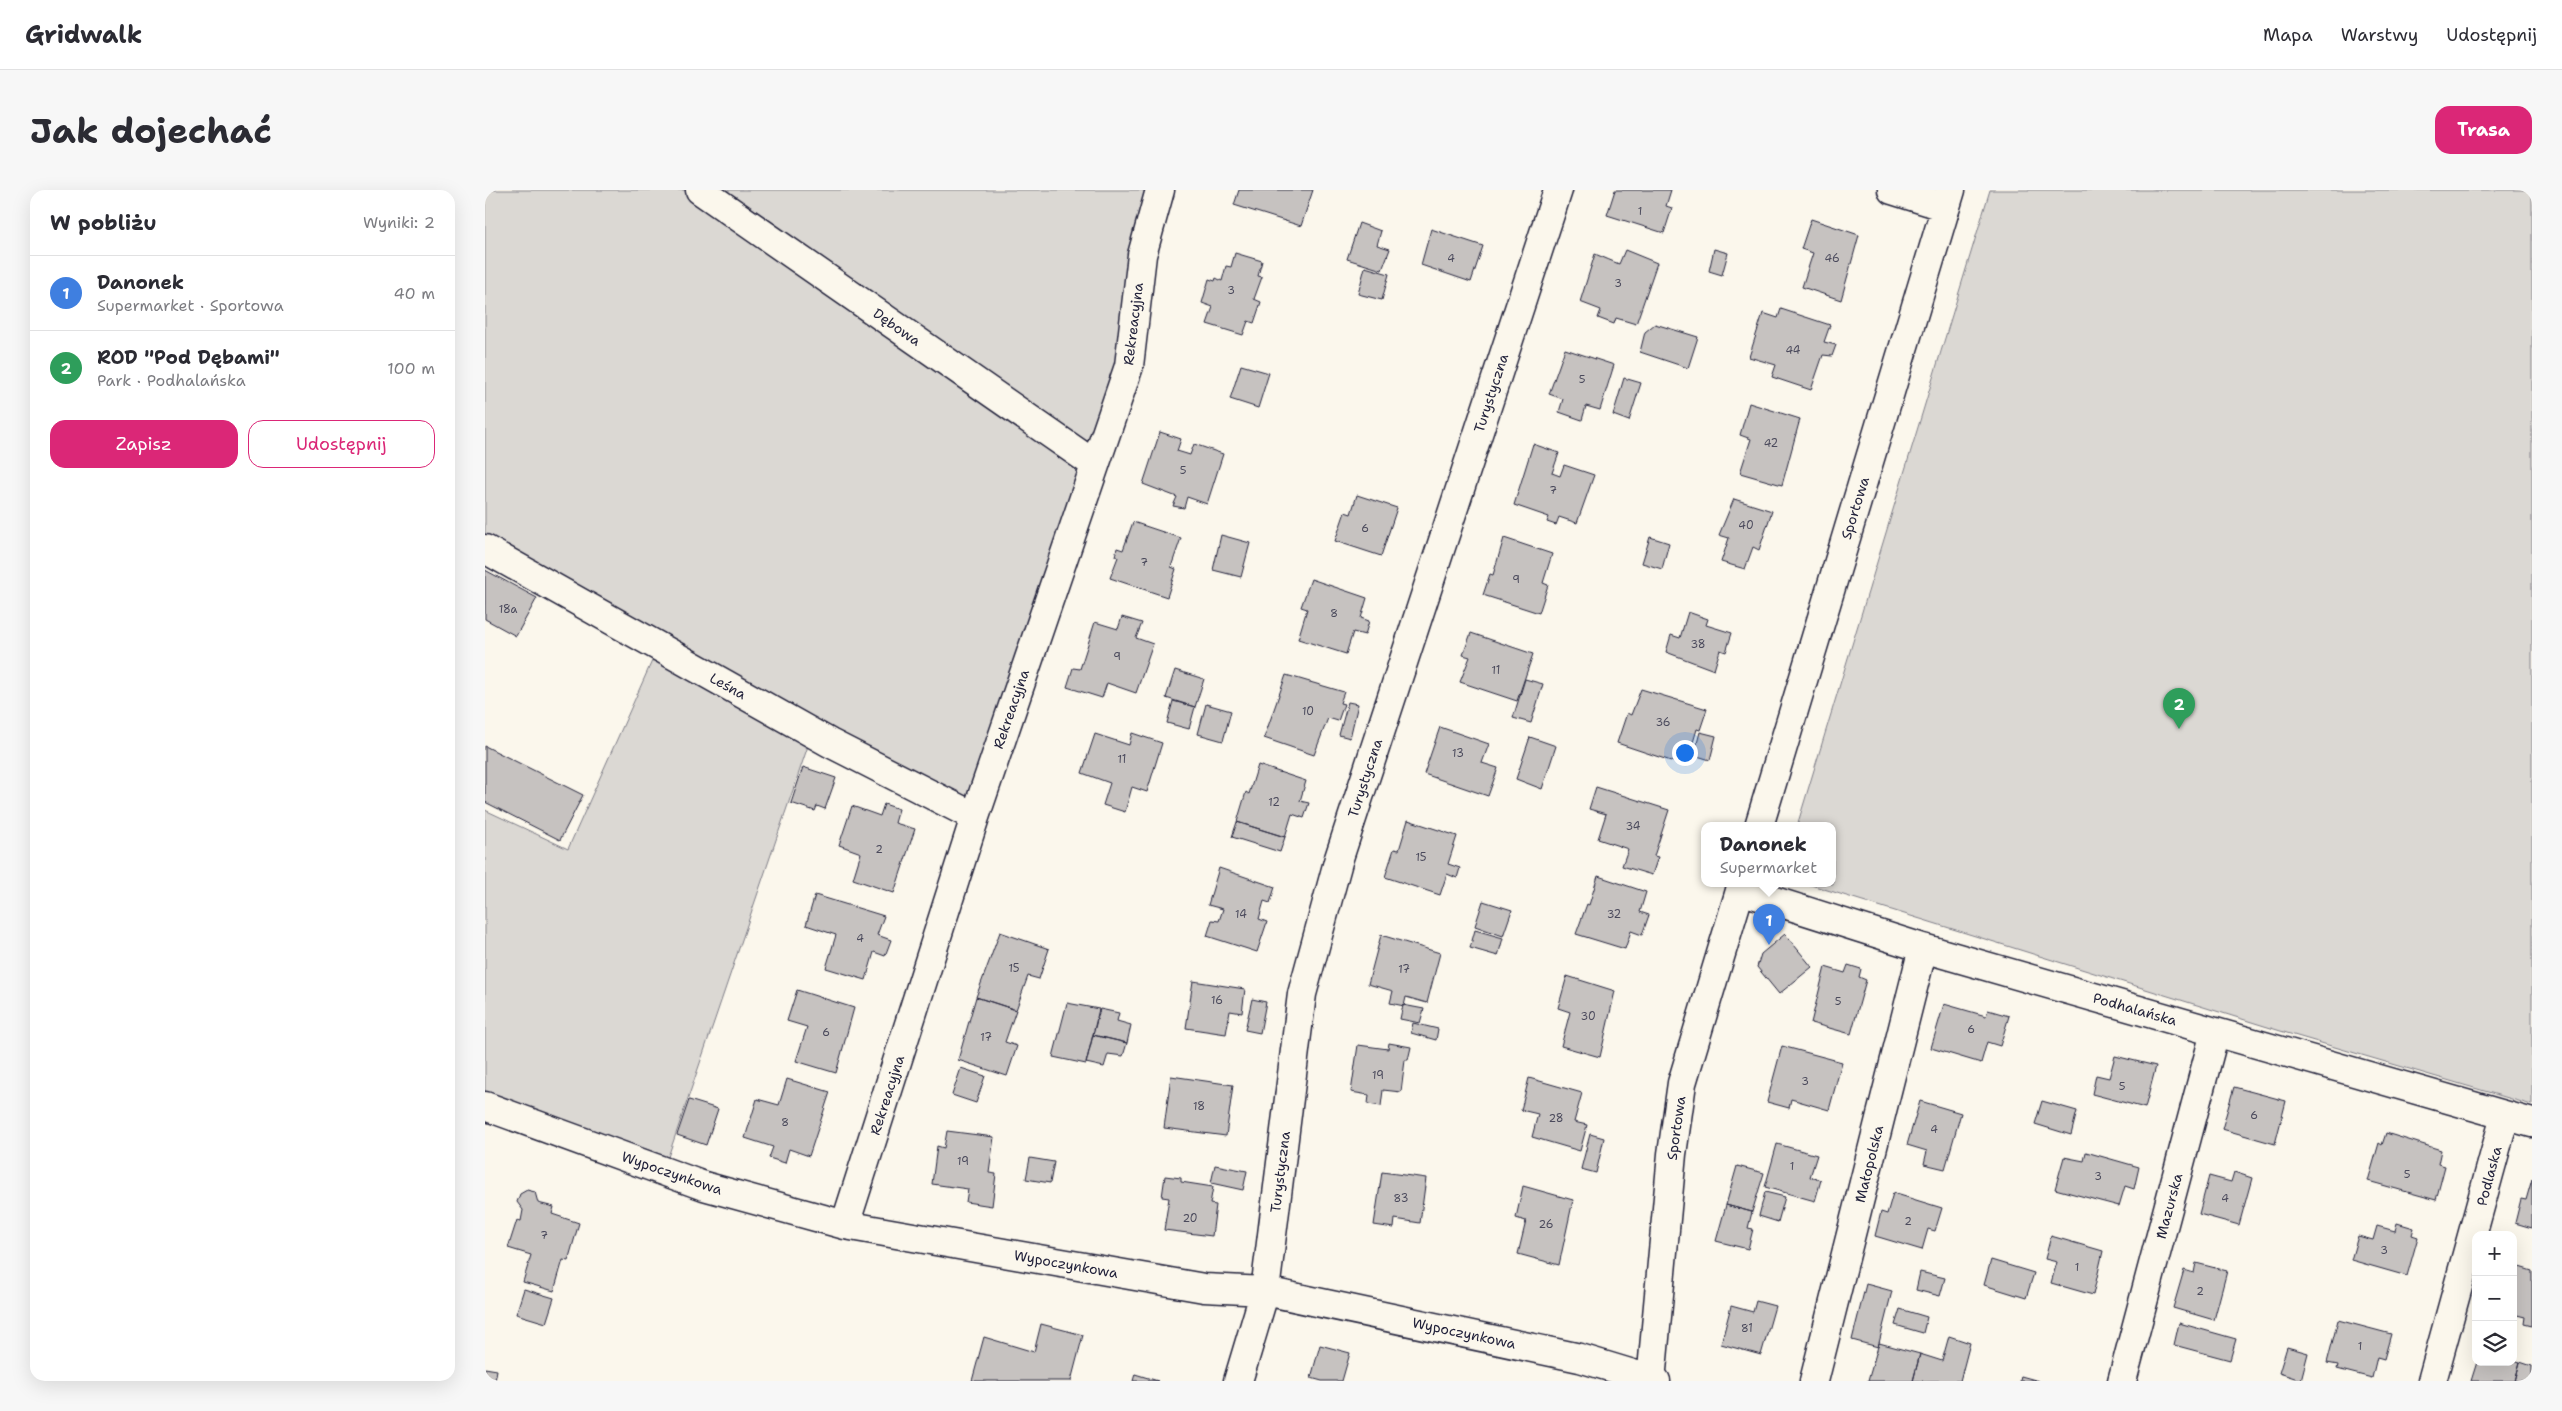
<!DOCTYPE html>
<html lang="pl">
<meta charset="utf-8">
<style>
body{margin:0;font-family:"Shantell Sans",sans-serif;background:#f7f7f7;color:#2b2b33}
.controls{position:absolute;right:15px;bottom:15px;display:grid;overflow:hidden;border-radius:10px;box-shadow:0 5px 20px #0002}
.controls button{width:45px;height:45px;display:grid;place-items:center;padding:0;border:0;border-bottom:1px solid #e1e1e2;background:#fff;color:#2b2b33;font:25px sans-serif}
.you{position:absolute;left:1199px;top:562px;width:18px;height:18px;margin:-12px;border:4px solid #fff;border-radius:50%;background:#1a73e8;box-shadow:0 0 0 8px #1a73e833}
.badge{display:grid;place-items:center;width:32px;height:32px;border-radius:50%;background:#db2777;color:#fff;font-size:16px;font-weight:700}
.pin{position:absolute;translate:-50% -41px;filter:drop-shadow(0 1px 2px #0008)}
.pin::after{content:'';position:absolute;top:26px;width:18px;height:15px;background:inherit;clip-path:polygon(0 0,100% 0,50% 100%)}
.popup{position:absolute;left:1216px;top:632px;width:135px;height:65px;box-sizing:border-box;display:grid;place-content:center;border-radius:10px;background:#fff;filter:drop-shadow(0 1px 4px #0005);font-size:16px;white-space:nowrap;color:#7c7c81}
.popup b{font-size:19px;color:#2b2b33}
.popup::after{content:'';position:absolute;left:50%;top:100%;margin-left:-10px;border:10px solid transparent;border-top-color:#fff}
.list{margin:0;padding:0;list-style:none}
h2{display:flex;justify-content:space-between;align-items:center;height:65px;margin:0;padding:0 20px;font-size:21px}
h2 small{font-size:16px;font-weight:400;color:#7c7c81}
.list li{display:grid;grid-template-columns:32px 1fr auto;gap:15px;align-items:center;box-sizing:border-box;height:75px;padding:0 20px;border-top:1px solid #e1e1e2}
.list b{display:block;font-size:19px;white-space:nowrap}
.list p{margin:0;font-size:16px;white-space:nowrap;color:#7c7c81}
.list em{font-size:16px;font-style:normal;color:#7c7c81}
.actions{display:flex;gap:10px;padding:15px 20px}
.actions a{flex:1;padding:11px 0;border:1px solid #db2777;border-radius:15px;text-align:center;font-size:18px;color:#db2777}
.actions .main{background:#db2777;color:#fff}
.icon{flex:none;width:28px;height:28px;fill:none;stroke:currentColor;stroke-width:2;stroke-linecap:round;stroke-linejoin:round}
.map{position:relative;flex:none;width:2047px;height:1191px;overflow:hidden;border-radius:15px}
header{display:flex;align-items:center;gap:30px;box-sizing:border-box;height:70px;padding:0 25px;background:#fff;border-bottom:1px solid #e1e1e2}
header strong{font-size:24px}
nav{display:flex;gap:28px;margin-inline-start:auto;font-size:18px}
.intro{display:flex;align-items:center;justify-content:space-between;box-sizing:border-box;height:120px;padding:0 30px}
h1{margin:0;font-size:35px}
.button{padding:12px 22px;border-radius:15px;background:#db2777;color:#fff;font-size:18px;font-weight:700}
main{display:flex;gap:30px;padding:0 30px}
aside{flex:1;background:#fff;border-radius:15px;box-shadow:0 5px 20px #0002}
.map>svg:first-child{display:block}
</style>
<header>
<strong>Gridwalk</strong>
<nav><a>Mapa</a><a>Warstwy</a><a>Udostępnij</a></nav>
</header>
<div class="intro"><h1>Jak dojechać</h1><a class="button">Trasa</a></div>
<main>
<aside>
<h2>W pobliżu<small>Wyniki: 2</small></h2>
<ul class="list">
<li><span class="badge" style="background:#3f7fe0">1</span><div><b>Danonek</b><p>Supermarket · Sportowa</p></div><em>40 m</em></li>
<li><span class="badge" style="background:#2e9e5b">2</span><div><b>ROD &quot;Pod Dębami&quot;</b><p>Park · Podhalańska</p></div><em>100 m</em></li>
</ul>
<div class="actions"><a class="main">Zapisz</a><a>Udostępnij</a></div>
</aside>
<div class="map">
<svg width="2047" height="1191" viewBox="0 0 2047 1191">
<rect width="100%" height="100%" fill="#fbf7ec"/>
<filter id="ink" filterUnits="userSpaceOnUse"><feTurbulence type="fractalNoise" baseFrequency=".02" numOctaves="2"/><feDisplacementMap in="SourceGraphic" scale="10" xChannelSelector="R" yChannelSelector="G"/><feConvolveMatrix kernelMatrix="1 2 1 2 8 2 1 2 1" color-interpolation-filters="sRGB"/></filter>
<g filter="url(#ink)">
<path fill="#dbd8d3" stroke="#7e7d87" d="M0 0H675L644 176 490 627 0 364Z
M1505 0H2047V915L1802 843 1323 694H1348V636H1312Z
M171 462 325 550 183 967 0 902V620L83 659Z"/>
<path fill="#c6c2c0" stroke="#22223b" d="M754 0H828L816 36 749 15Z
M1130 0H1186L1181 16 1187 18 1179 43 1122 25Z
M1326 29 1374 45 1356 110 1317 97 1328 63 1316 59Z
M874 33 896 41 892 55 905 59 897 80 862 69Z
M946 39 998 56 986 92 936 75Z
M1229 59 1243 63 1237 85 1224 81Z
M1140 60 1172 73 1151 134 1131 128 1129 134 1113 128 1116 120 1095 112 1110 64 1134 74Z
M750 63 777 71 773 86 777 87 769 109 776 112 769 133 763 131 758 145 722 134 728 117 717 113 724 89 730 91 731 88 737 91 741 76 746 77Z
M880 77 904 84 897 110 873 104Z
M1296 119 1345 135 1339 152 1351 155 1347 166 1338 165 1326 200 1287 187 1291 175 1264 167 1278 123 1293 128Z
M1170 134 1213 147 1203 178 1155 162 1160 142Z
M1080 159 1129 175 1115 220 1101 216 1097 230 1074 222 1078 209 1064 204Z
M756 175 784 183 773 218 745 209Z
M1139 188 1156 193 1144 231 1128 225Z
M1264 213 1315 229 1297 295 1255 283 1266 249 1255 245Z
M675 242 696 249 692 261 705 265 709 254 738 264 722 314 702 307 699 318 688 316 692 307 658 294Z
M1048 254 1074 263 1067 283 1075 286 1079 275 1109 285 1092 333 1074 327 1071 335 1062 332 1064 327 1029 315Z
M872 305 912 318 896 366 850 351 860 322 866 324Z
M1249 309 1287 321 1274 360 1268 357 1260 379 1236 372 1244 348 1234 345Z
M648 332 696 348 686 377 691 379 682 407 625 388 633 367 630 366 632 358 638 360Z
M736 345 765 353 756 387 728 380Z
M1165 347 1184 353 1177 379 1157 373Z
M1019 348 1067 364 1058 393 1063 395 1054 423 998 405 1005 384 1008 385Z
M0 380 52 408 31 446 0 429Z
M826 389 882 408 876 428 884 431 880 445 868 442 861 464 813 449 822 419 816 417Z
M1203 422 1223 429 1221 435 1247 443 1241 462 1235 460 1229 480 1181 462 1186 445 1195 448Z
M637 427 657 433 651 448 668 454 651 503 622 493 617 508 582 497 588 478 595 479 610 432 633 439Z
M986 443 1048 464 1032 511 975 492 985 467 978 465Z
M690 480 719 489 710 517 681 508Z
M801 485 859 502 855 513 859 514 853 531 843 528 829 565 779 548Z
M1040 489 1058 494 1046 533 1028 528Z
M1156 499 1222 519 1215 540 1212 539 1201 576 1132 553 1142 523 1146 525Z
M688 511 710 517 704 539 682 533Z
M863 512 873 514 865 548 854 545Z
M721 514 746 521 738 551 713 544Z
M955 537 1004 554 997 573 1013 578 1003 606 939 584Z
M1215 542 1231 546 1225 570 1209 565Z
M647 543 677 553 662 602 647 597 640 622 618 615 625 593 597 583 610 544 644 555Z
M1045 547 1071 556 1057 599 1031 589Z
M0 556 98 605 75 650 0 612Z
M773 575 821 591 815 611 824 613 819 628 807 624 800 647 752 632 761 602 764 604Z
M318 577 351 588 340 619 332 616 330 621 306 613Z
M1111 597 1184 620 1169 666 1173 667 1167 685 1137 676 1143 659 1113 649 1121 624 1104 619Z
M399 614 414 619 410 633 430 639 409 703 368 689 376 663 354 655 367 616 395 626Z
M923 630 972 646 963 674 975 678 972 688 962 684 955 705 900 687 909 659 914 660Z
M752 632 800 647 795 662 747 647Z
M734 678 790 697 785 713 779 711 774 729 782 732 772 762 722 746 727 730 734 731 738 719 723 715Z
M1113 686 1161 702 1155 722 1164 725 1157 745 1146 741 1140 759 1091 744 1102 714 1104 715Z
M330 705 399 726 392 745 406 750 400 766 389 762 381 790 341 778 351 745 321 735Z
M998 711 1027 720 1018 746 990 736Z
M990 740 1018 748 1013 766 985 758Z
M515 742 564 759 554 789 543 786 531 820 491 807Z
M1300 744 1327 777 1294 804 1272 777 1276 764Z
M896 745 955 763 942 813 921 807 919 816 905 813 908 801 883 794Z
M1363 775 1376 779 1374 787 1381 790 1366 844 1326 833 1340 777 1360 783Z
M1082 786 1130 801 1115 867 1076 856 1085 822 1073 818Z
M708 791 760 799 757 823 745 821 741 844 701 838Z
M312 800 369 818 351 883 311 871 322 837 302 831Z
M491 807 531 820 520 852 532 856 522 886 473 870Z
M767 809 781 812 775 843 760 840Z
M582 813 614 819 601 874 568 867Z
M1459 814 1501 826 1503 820 1524 826 1515 856 1502 852 1496 873 1446 858Z
M918 815 939 819 935 833 915 829Z
M615 819 634 823 632 831 646 835 642 853 608 845Z
M928 833 953 839 951 850 926 843Z
M608 845 642 853 638 866 623 864 619 877 601 873Z
M904 853 926 857 923 870H920L916 902 898 900 896 916 883 914 884 905 866 902 873 855 903 859Z
M1297 856 1357 872 1344 920 1306 909 1304 918 1282 912Z
M1630 866 1671 876 1660 918 1607 904 1611 885 1624 888Z
M476 878 500 886 491 913 467 905Z
M686 886 748 895 741 946 679 938Z
M1044 888 1097 903 1089 932 1102 935 1095 961 1047 947 1053 924 1036 920Z
M302 889 345 902 324 966 304 959 300 973 284 968 288 957 260 948 272 909 294 915Z
M1749 897 1801 911 1790 954 1737 939Z
M204 910 233 919 221 955 192 945Z
M1435 911 1476 923 1460 979 1439 974 1442 961 1422 955Z
M1557 911 1592 921 1586 945 1550 934Z
M462 941 509 947 504 983 511 984 507 1016 481 1012 483 999 447 994 452 956 459 958Z
M1901 943 1956 960 1953 974 1960 976 1951 1010 1883 991 1894 953 1897 955Z
M1105 944 1119 948 1111 983 1096 979Z
M1292 954 1332 965 1325 987 1336 990 1330 1011 1280 997Z
M1601 962 1654 977 1649 999 1640 996 1634 1016 1570 999 1579 967 1599 971Z
M545 968 569 972 565 993 541 989Z
M730 975 762 981 758 1000 726 993Z
M1252 976 1279 983 1267 1022 1241 1015Z
M897 982 941 988 935 1033 910 1029 909 1038 889 1035Z
M1749 982 1767 988 1754 1035 1714 1024 1724 986 1746 992Z
M680 986 696 988V992L728 997 725 1014 731 1015 727 1046 679 1040 684 1008 677 1007Z
M2047 989V1038L2030 1033 2036 1009 2041 1010Z
M1038 996 1088 1010 1074 1075 1033 1064 1041 1031 1031 1028Z
M42 1000 50 1002 53 1013 69 1017 67 1024 94 1033 83 1071 78 1070 69 1101 38 1092 46 1065 23 1058 32 1030 36 1031 38 1020 32 1012 35 1004Z
M1280 1002 1300 1007 1293 1032 1274 1026Z
M1408 1003 1457 1018 1450 1041 1443 1039 1437 1060 1390 1046 1396 1022 1402 1024Z
M1241 1015 1267 1022 1263 1038 1268 1039 1263 1059 1231 1051Z
M1912 1033 1929 1038 1927 1045 1933 1047 1922 1086 1866 1070 1873 1046 1888 1050 1892 1036 1910 1041Z
M1566 1046 1618 1061 1608 1105 1566 1093 1572 1072 1560 1069Z
M1506 1070 1549 1083 1541 1108 1499 1095Z
M1711 1073 1742 1081 1729 1130 1688 1118 1699 1080 1709 1083Z
M2028 1075 2047 1081V1136L2039 1134 2040 1127 2028 1124Z
M1435 1082 1460 1088 1455 1106 1431 1100Z
M1381 1094 1407 1101 1393 1157 1367 1150Z
M39 1099 69 1108 61 1133 31 1124Z
M1271 1111 1290 1116 1276 1165 1236 1154 1246 1116 1268 1122Z
M1415 1119 1442 1127 1438 1143 1410 1135Z
M1853 1130 1906 1144 1899 1169 1892 1167 1887 1188 1852 1179 1853 1175 1842 1173Z
M1694 1133 1751 1149 1745 1170 1689 1155Z
M556 1134 598 1145 586 1191H487L499 1147 549 1162Z
M1464 1146 1485 1153 1475 1191H1428L1435 1164 1457 1171Z
M1394 1153 1435 1164 1428 1191H1383Z
M835 1155 865 1163 857 1191H837L826 1188Z
M1802 1157 1823 1163 1816 1190 1794 1183Z
M2028 1170 2035 1172 2030 1191H1986L1992 1172H2028Z
M2035 1172 2047 1176V1191H2030Z
M0 1178 12 1180 10 1191H0Z
M650 1184 673 1191H648Z
M1536 1186 1554 1191H1535Z"/>
<g fill="none" stroke-linecap="round" stroke-linejoin="round">
<defs>
<path id="minor" d="M215 0 609 274
M1407 0 1461 17
M0 359 345 553 490 627
M1274 636 1466 0
M1255 700 1438 758 2047 933
M0 916 219 996 360 1035 719 1098 780 1101 1095 1168 1171 1191
M360 1035 490 627 644 176 657 65 675 0
M753 1191 780 1101 817 804 854 668 1073 0
M1166 1191 1187 964 1197 893 1257 694
M1329 1191 1438 758
M1637 1191 1730 842
M1947 1191 2020 926"/>
</defs>
<use href="#minor" stroke="#22223b" stroke-width="31"/>
<use href="#minor" stroke="#fbf7ec" stroke-width="28"/>
</g>
</g>
<g text-anchor="middle" stroke-width="4.5" stroke-linejoin="round" paint-order="stroke">
<g font-size="11" fill="#4b4a5c">
<text x="1155" y="25">1</text>
<text x="966" y="72">4</text>
<text x="1347" y="72">46</text>
<text x="1133" y="97">3</text>
<text x="746" y="104">3</text>
<text x="1308" y="164">44</text>
<text x="1097" y="193">5</text>
<text x="1286" y="257">42</text>
<text x="698" y="284">5</text>
<text x="1068" y="304">7</text>
<text x="1261" y="339">40</text>
<text x="880" y="342">6</text>
<text x="659" y="376">7</text>
<text x="1031" y="393">9</text>
<text x="23" y="423">18a</text>
<text x="849" y="427">8</text>
<text x="1213" y="458">38</text>
<text x="632" y="470">9</text>
<text x="1011" y="484">11</text>
<text x="823" y="525">10</text>
<text x="1178" y="536">36</text>
<text x="973" y="567">13</text>
<text x="637" y="573">11</text>
<text x="789" y="616">12</text>
<text x="1148" y="640">34</text>
<text x="394" y="663">2</text>
<text x="936" y="671">15</text>
<text x="756" y="728">14</text>
<text x="1129" y="728">32</text>
<text x="375" y="752">4</text>
<text x="529" y="782">15</text>
<text x="919" y="783">17</text>
<text x="732" y="814">16</text>
<text x="1353" y="815">5</text>
<text x="1103" y="830">30</text>
<text x="1486" y="843">6</text>
<text x="341" y="846">6</text>
<text x="501" y="851">17</text>
<text x="893" y="889">19</text>
<text x="1320" y="895">3</text>
<text x="1637" y="900">5</text>
<text x="714" y="920">18</text>
<text x="1769" y="929">6</text>
<text x="1071" y="932">28</text>
<text x="300" y="936">8</text>
<text x="1449" y="943">4</text>
<text x="478" y="975">19</text>
<text x="1307" y="980">1</text>
<text x="1922" y="988">5</text>
<text x="1613" y="990">3</text>
<text x="916" y="1012">83</text>
<text x="1740" y="1012">4</text>
<text x="705" y="1032">20</text>
<text x="1423" y="1035">2</text>
<text x="1061" y="1038">26</text>
<text x="59" y="1049">7</text>
<text x="1899" y="1064">3</text>
<text x="1592" y="1081">1</text>
<text x="1715" y="1105">2</text>
<text x="1262" y="1142">81</text>
<text x="1875" y="1160">1</text>
</g>
<g font-size="14" fill="#22223b" stroke="#fbf7ec">
<text transform="translate(648 134) rotate(-83)" y="5">Rekreacyjna</text>
<text transform="translate(412 137) rotate(35)" y="5">Dębowa</text>
<text transform="translate(1006 203) rotate(-72)" y="5">Turystyczna</text>
<text transform="translate(1370 318) rotate(-73)" y="5">Sportowa</text>
<text transform="translate(243 496) rotate(29)" y="5">Leśna</text>
<text transform="translate(526 519) rotate(-71)" y="5">Rekreacyjna</text>
<text transform="translate(880 588) rotate(-72)" y="5">Turystyczna</text>
<text transform="translate(1650 819) rotate(16)" y="5">Podhalańska</text>
<text transform="translate(402 905) rotate(-72)" y="5">Rekreacyjna</text>
<text transform="translate(1191 938) rotate(-82)" y="5">Sportowa</text>
<text transform="translate(1384 974) rotate(-76)" y="5">Małopolska</text>
<text transform="translate(795 982) rotate(-83)" y="5">Turystyczna</text>
<text transform="translate(187 983) rotate(19)" y="5">Wypoczynkowa</text>
<text transform="translate(2004 986) rotate(-75)" y="5">Podlaska</text>
<text transform="translate(1684 1016) rotate(-75)" y="5">Mazurska</text>
<text transform="translate(581 1074) rotate(10)" y="5">Wypoczynkowa</text>
<text transform="translate(979 1143) rotate(12)" y="5">Wypoczynkowa</text>
</g>
</g>
</svg>
<div class="controls">
<button>+</button>
<button>−</button>
<button><svg class="icon" aria-label="layers" viewBox="0 0 24 24"><path d="M12 4l9 5-9 5-9-5zM3 14l9 5 9-5"/></svg></button>
</div>
<div class="you"></div>
<div class="pin badge" style="left:1284px;top:755px;background:#3f7fe0">1</div>
<div class="popup"><b>Danonek</b>Supermarket</div>
<div class="pin badge" style="left:1694px;top:539px;background:#2e9e5b">2</div>
</div>
</main>
